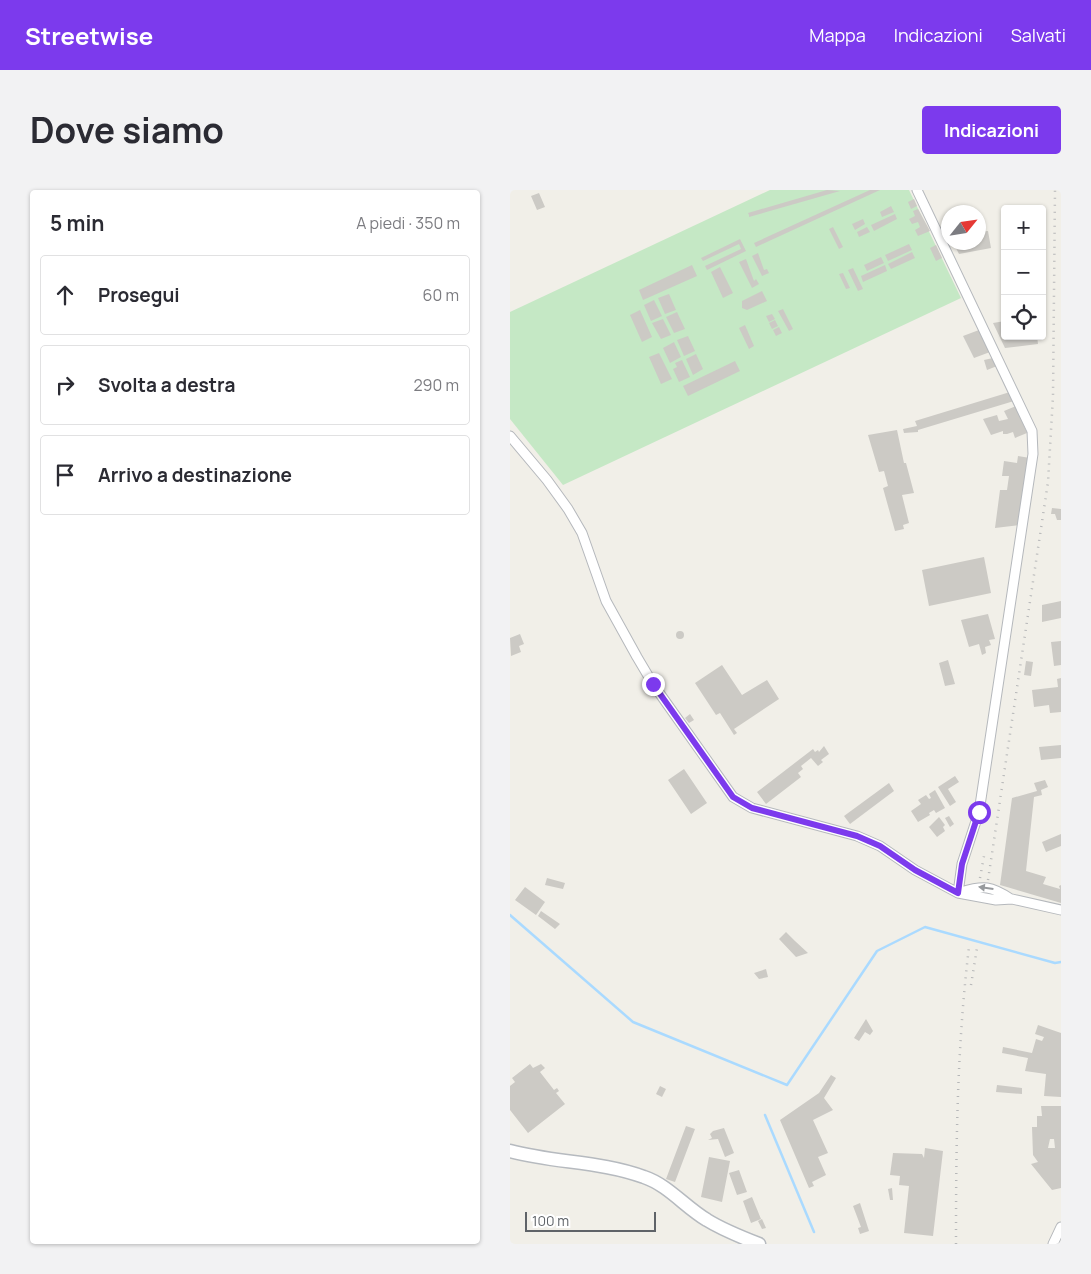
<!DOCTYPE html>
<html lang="it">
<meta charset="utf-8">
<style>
body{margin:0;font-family:Manrope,sans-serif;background:#f2f2f3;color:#2b2b33}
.controls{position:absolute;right:15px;top:15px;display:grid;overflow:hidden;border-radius:5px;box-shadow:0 1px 4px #0004}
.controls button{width:45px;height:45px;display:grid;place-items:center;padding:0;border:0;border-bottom:1px solid #e1e1e2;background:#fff;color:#2b2b33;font:25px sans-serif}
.compass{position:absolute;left:431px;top:15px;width:45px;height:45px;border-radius:50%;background:#fff;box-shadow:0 1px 4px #0004;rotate:60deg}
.scale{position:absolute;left:15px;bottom:12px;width:131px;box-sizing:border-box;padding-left:5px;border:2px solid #5f6368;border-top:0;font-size:14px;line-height:18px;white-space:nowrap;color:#5f6368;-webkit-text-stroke:4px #fff;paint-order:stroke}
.stop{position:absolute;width:15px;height:15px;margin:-11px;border:4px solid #7c3aed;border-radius:50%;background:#fff}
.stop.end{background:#7c3aed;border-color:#fff;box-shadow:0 1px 5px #0008}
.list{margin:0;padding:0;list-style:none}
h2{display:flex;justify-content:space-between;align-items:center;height:65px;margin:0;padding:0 20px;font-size:21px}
h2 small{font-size:16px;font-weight:400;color:#7c7c81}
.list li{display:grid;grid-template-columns:32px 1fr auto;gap:15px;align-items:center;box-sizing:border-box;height:80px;margin:0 10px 10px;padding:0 10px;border:1px solid #e1e1e2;border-radius:5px}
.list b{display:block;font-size:19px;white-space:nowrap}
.list em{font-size:16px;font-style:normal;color:#7c7c81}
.icon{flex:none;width:28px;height:28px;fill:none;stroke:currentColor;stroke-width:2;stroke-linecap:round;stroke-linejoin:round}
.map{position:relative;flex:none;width:551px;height:1054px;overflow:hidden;border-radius:5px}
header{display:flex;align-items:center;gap:30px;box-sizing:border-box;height:70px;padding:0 25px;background:#7c3aed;color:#fff}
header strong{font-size:24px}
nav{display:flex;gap:28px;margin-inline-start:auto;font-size:18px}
.intro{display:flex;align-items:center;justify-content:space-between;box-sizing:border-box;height:120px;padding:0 30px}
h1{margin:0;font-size:35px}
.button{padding:12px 22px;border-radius:5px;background:#7c3aed;color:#fff;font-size:18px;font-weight:700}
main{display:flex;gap:30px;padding:0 30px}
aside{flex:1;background:#fff;border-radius:5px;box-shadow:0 1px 4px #0004}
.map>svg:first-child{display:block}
</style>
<header>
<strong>Streetwise</strong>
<nav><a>Mappa</a><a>Indicazioni</a><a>Salvati</a></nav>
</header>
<div class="intro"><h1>Dove siamo</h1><a class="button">Indicazioni</a></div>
<main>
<aside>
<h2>5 min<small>A piedi · 350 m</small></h2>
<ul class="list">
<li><svg class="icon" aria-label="ahead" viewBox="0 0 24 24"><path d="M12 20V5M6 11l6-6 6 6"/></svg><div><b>Prosegui</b></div><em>60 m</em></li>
<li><svg class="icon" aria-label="right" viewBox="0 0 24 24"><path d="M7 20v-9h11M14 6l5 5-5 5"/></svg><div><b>Svolta a destra</b></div><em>290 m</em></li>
<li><svg class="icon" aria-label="arrive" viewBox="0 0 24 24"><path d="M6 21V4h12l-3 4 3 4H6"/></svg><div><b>Arrivo a destinazione</b></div></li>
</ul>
</aside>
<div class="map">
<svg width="551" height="1054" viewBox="0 0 551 1054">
<rect width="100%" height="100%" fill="#f1efe8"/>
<path fill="#c5e8c5" d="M260 0H399L451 108 53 295 0 229V122Z"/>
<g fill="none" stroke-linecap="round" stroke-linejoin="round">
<path stroke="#aadaff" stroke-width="2.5" d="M0 725 123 832 277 895 367 761 415 737 545 773 551 772
M255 925 304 1042"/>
</g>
<path fill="#cccac5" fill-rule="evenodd" d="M317 0 330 1 239 27V25L238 23Z
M360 0H370L246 57 244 53Z
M29 3 35 17 27 20 21 6Z
M404 9 407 16 401 19 398 12Z
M381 16 384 22 372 27 370 22Z
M408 19 420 41 408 46 405 40 410 37 408 32 402 34 399 29 405 26 403 21Z
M385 24 387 29 364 41 361 35Z
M353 29 355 34 345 40 342 34Z
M323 37 333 57 329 59 319 39Z
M357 37 360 42 349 47 347 42Z
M478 41 481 58 449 64 446 58 468 52V42Z
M230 49 236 61 197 80 195 76 231 59 229 54 193 71 191 68Z
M399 54 402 60 378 71 375 65Z
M426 55 432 68 426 71 420 58Z
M402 62 405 68 381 79 378 74Z
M248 63 254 80 257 79 259 83 252 86 242 66Z
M371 67 374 73 357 81 354 75Z
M236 69 244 91 246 89 249 94 242 98 229 72Z
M182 75 187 86 133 110 129 100Z
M375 75 377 81 353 92 351 86Z
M210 77 223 103 213 108 201 82Z
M343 78 353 99 348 101 338 80Z
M333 83 340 98 336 99 329 84Z
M252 101 257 111 237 120 232 118V111Z
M159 104 166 120 155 124 148 108Z
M144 110 152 126 141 131 134 115Z
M273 119 283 139 279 141 268 121Z
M130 120 142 147 132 152 120 125Z
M167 122 175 139 164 143 156 127Z
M262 124 265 129 259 132 256 126Z
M153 129 161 145 151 149 142 133Z
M265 130 268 136 262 139 259 133Z
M495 131V146H527L528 154 495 158 483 133Z
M235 135 244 156 239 159 229 138Z
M269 137 272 143 266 146 263 140Z
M469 140 480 162 464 168 453 146Z
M178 146 185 161 174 166 167 150Z
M164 152 171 167 160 173 153 158Z
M149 163 162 189 151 194 139 167Z
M186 164 193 179 183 185 176 169Z
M483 168 487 176 477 180 474 170Z
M172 170 180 187 169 192 163 179 167 177 165 173Z
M225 171 230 181 178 206 173 196Z
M500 202 504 211 408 240V242L394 243 393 239 407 236 405 231Z
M506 216 517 243 505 248 503 242 497 244H493V241L481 245 473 229 487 225 489 231 498 229 494 221Z
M387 240 394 273H396L404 303 392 305 399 333 393 335 394 339 385 341 373 298 378 296 374 281 369 282 358 245Z
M508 266 520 268 511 335 485 338 490 300H497L499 286H492L494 271 507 273Z
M542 318 551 319V330H547L545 324H541Z
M474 367 481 403 419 416 412 380Z
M551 411V428L532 432V415Z
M478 424 485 449 479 450 481 455 475 457 476 463 472 465 469 454 459 457 451 430Z
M166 445a4 4 0 1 1 8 0a4 4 0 1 1-8 0Z
M10 444 14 454 9 456 11 462 1 466 0 448Z
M551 451V475L544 476 541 452Z
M438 470 445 494 435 496 429 473Z
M516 471 523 472 521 486 514 485Z
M212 475 232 505 257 490 269 509 224 539 227 543 224 545 210 523 206 525 185 493Z
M551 488V522L540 523 539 515 524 517 522 500 548 497 547 489Z
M180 524 184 530 179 533 175 528Z
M551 555V568L531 570 529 557Z
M314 556 319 564 311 570 313 572 308 576 301 568 291 576 293 579 288 583 291 587 256 614 247 602 303 559 305 562 308 560 309 562Z
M174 579 197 613 181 624 158 590Z
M445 586 449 592 438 599 446 612 440 616 428 597Z
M535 590 538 597 531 600 532 605 524 607 516 681 536 687 533 694 550 699 549 696 551 695V713L490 695 502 608 527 601 524 593Z
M379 593 384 601 340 634 334 626Z
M425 600 435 618 426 623 424 620 419 623 420 625 408 632 401 621 411 614 408 610 416 605 419 609 421 608 419 604Z
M439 626 444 634 440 637 435 628Z
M429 627 435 635 433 637 435 641 427 647 419 637Z
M551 644V656L536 662 532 652Z
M37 688 55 693 53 699 35 695Z
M15 697 35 712 26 725 5 710Z
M31 721 50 734 45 739 28 726Z
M276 742 285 751 298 763 286 767 269 749Z
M256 779 258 787 249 789 244 783Z
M356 829 363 841 360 845 355 842 349 851 344 848Z
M528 835 551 843V907L534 906 536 884 515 881 518 868 492 863 493 857 522 863 526 849 532 851 534 847 525 844Z
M20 874 23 878 31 874 35 878 30 882 44 900 47 898 49 901 46 903 55 914 18 943 0 920V896L5 892 2 888Z
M321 885 326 888 314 908 323 920 303 930 318 963 308 967 316 985 302 992 304 996 299 998 270 930 309 903Z
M487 895 512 898V904L486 902Z
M150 896 156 899 152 907 146 904Z
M531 916H551V998L542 1000 521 974 528 972 523 965 522 937H527V926H532ZM540 949H544L545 958H538Z
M176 936 185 939 165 992 156 989Z
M214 938 224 963 215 967 208 949 198 950 202 948 200 944 203 941Z
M415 958 433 961 423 1046 394 1043 399 996 389 995 390 986 380 985 383 963 412 964 414 968Z
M199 967 220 971 212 1012 191 1007Z
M229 980 237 1002 227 1005 219 983Z
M382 998 383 1010H380L378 999Z
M242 1007 251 1029 241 1033 233 1011Z
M350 1013 359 1041 350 1044 348 1038 351 1037 343 1016Z
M252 1029 256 1038 252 1039 248 1031Z"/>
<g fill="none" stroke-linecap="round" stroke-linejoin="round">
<defs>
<path id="street" d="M407 0 522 241 523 264 469 622 452 674 448 703
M0 246 37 290 58 319 72 343 96 411 127 467 143 494 223 607 242 618 347 646 370 656 405 680 448 703 486 710 502 709 551 720
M451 702C474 695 481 696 501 709
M543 1054 551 1037"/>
<path id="secondary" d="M0 961C44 973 91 971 134 987 158 995 175 1017 197 1030 213 1040 231 1047 249 1054"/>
</defs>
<use href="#street" stroke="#b5b8bc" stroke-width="11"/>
<use href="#secondary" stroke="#b6babf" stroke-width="15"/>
<use href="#street" stroke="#fff" stroke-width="9"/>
<use href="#secondary" stroke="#fff" stroke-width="12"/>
<path stroke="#b6b7b8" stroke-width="2.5" stroke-dasharray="1 6" stroke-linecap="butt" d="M470 688 474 666
M478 690 538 292 543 206 545 0
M461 795 467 758
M446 1054C446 954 447 856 459 757"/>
</g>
<defs><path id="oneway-solid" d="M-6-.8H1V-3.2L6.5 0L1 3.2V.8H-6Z" transform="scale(1.25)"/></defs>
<use fill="#979a9d" href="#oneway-solid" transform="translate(476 698) rotate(-172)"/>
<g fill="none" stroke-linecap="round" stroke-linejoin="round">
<path stroke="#7c3aed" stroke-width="6" d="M143 494 223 607 242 618 347 646 370 656 405 680 448 703 452 674 469 622"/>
</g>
</svg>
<div class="controls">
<button>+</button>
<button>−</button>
<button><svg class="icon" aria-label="locate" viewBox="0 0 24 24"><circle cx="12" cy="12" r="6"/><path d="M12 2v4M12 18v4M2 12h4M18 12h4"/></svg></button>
</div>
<svg class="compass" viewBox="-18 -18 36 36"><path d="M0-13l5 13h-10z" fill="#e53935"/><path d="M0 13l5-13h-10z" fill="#7c7c81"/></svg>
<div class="scale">100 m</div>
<div class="stop" style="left:469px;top:622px"></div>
<div class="stop end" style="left:143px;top:494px"></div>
</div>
</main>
